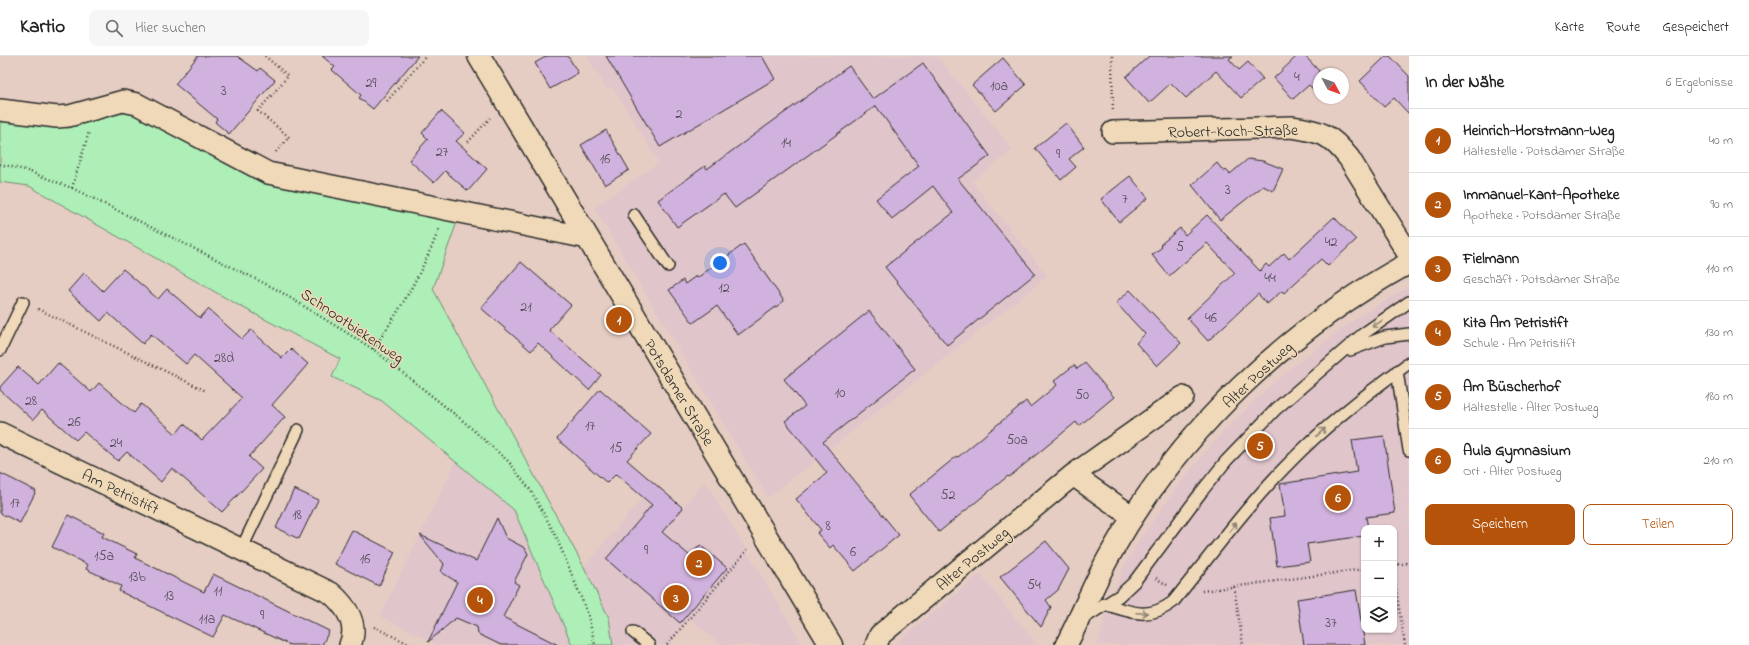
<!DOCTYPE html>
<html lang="de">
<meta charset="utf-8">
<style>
body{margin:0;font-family:"Indie Flower",sans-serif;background:#f6f6f6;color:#222}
.controls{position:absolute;right:12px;bottom:12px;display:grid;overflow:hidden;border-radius:8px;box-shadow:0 1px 3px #0004}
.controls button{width:36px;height:36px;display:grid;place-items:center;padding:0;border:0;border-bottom:1px solid #e0e0e0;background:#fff;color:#222;font:20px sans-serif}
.compass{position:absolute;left:1313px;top:12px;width:36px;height:36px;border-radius:50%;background:#fff;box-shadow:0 1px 3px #0004;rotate:131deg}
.you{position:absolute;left:720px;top:207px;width:14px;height:14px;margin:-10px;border:3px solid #fff;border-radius:50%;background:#1a73e8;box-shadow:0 0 0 6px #1a73e833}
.badge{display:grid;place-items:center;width:26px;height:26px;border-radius:50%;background:#b45309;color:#fff;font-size:13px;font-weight:700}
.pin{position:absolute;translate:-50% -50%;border:2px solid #fff;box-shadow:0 1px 4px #0006}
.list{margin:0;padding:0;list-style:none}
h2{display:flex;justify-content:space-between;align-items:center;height:52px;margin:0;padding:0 16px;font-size:17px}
h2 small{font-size:13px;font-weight:400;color:#767676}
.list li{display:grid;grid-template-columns:26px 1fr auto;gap:12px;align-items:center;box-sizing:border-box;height:64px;padding:0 16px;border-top:1px solid #e0e0e0}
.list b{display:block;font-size:15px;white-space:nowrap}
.list p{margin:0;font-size:13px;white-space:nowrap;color:#767676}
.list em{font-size:13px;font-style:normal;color:#767676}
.actions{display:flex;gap:8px;padding:12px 16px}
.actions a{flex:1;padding:9px 0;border:1px solid #b45309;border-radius:8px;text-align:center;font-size:14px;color:#b45309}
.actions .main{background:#b45309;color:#fff}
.icon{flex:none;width:22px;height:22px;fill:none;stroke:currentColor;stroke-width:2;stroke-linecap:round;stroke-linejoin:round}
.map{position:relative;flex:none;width:1409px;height:589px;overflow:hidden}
header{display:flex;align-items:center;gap:24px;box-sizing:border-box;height:56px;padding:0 20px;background:#fff;border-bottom:1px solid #e0e0e0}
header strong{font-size:19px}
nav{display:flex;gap:22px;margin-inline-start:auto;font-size:14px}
.search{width:280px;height:36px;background:#f6f6f6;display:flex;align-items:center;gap:10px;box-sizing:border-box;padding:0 14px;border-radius:8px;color:#767676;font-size:15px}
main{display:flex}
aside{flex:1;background:#fff}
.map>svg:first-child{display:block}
</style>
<header>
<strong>Kartio</strong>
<div class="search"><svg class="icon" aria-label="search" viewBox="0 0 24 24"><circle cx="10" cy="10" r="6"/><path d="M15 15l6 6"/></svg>Hier suchen</div>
<nav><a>Karte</a><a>Route</a><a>Gespeichert</a></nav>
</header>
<main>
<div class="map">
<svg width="1409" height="589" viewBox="0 0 1409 589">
<rect width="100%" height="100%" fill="#e6cdc3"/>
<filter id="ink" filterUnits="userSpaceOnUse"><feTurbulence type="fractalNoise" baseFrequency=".025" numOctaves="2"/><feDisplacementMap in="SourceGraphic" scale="8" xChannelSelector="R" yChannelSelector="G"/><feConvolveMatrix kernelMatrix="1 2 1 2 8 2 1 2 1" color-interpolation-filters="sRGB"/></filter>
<g filter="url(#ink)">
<path fill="#e0c5cb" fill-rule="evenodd" d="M587 0H937L1013 94 972 126 1048 220 768 442 594 151 659 107 613 31 607 33Z
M1409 231V589H1098L1107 553 1126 507 1142 480 1180 427 1220 379 1265 334 1306 300 1356 262ZM1364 472H1394V574H1364Z
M456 406 514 454 572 589H438L380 560Z
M705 425 803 589H721L690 563 668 589H613L609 562 584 511 643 441 671 465Z
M980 518 1037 589H894Z"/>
<path fill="#aeeeb7" stroke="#6c8c71" d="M109 57H136L271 127 457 166 433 233 584 511 609 562 613 589H572L514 454 382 345 332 321 340 303 238 249 29 130 0 126V64L69 72Z"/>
<path fill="#d1b2de" stroke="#2b2b2b" d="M198 0H237L258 15 260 12 275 24 229 78 215 66 217 63 175 28Z
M322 0H418L373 53 359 42 361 39 332 14 335 11Z
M547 0H568L578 17 550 33 535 7Z
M606 0H762L775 23 660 91Z
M1149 0H1233L1229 3 1239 14 1248 6 1263 23 1241 42 1216 15 1186 42 1171 27 1149 47 1126 21Z
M1297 0H1305L1319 15V39L1309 29 1293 43 1274 22Z
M1386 0H1390L1409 20V58L1394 42 1384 51 1360 25Z
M1003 2 1026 29 996 55 972 29Z
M923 7 990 100 958 123 1035 218 947 289 885 211 953 157 933 130 892 163 876 143 919 110 876 50 735 152 724 138 677 171 658 144 705 110 707 113 849 10 873 43Z
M441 55 465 77 456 85 487 113 468 135 445 115 434 127 409 104 428 83 422 77Z
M1066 67 1084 91 1069 103 1076 111 1061 124 1035 92Z
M606 74 629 114 605 129 581 89Z
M1248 103 1263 105 1283 113 1273 135 1263 130 1220 164 1192 129 1217 107 1224 116 1226 114 1230 118Z
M1130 120 1148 142 1119 166 1101 143Z
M1207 159 1260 215 1266 208 1269 211 1284 197 1289 203 1334 161 1356 184 1328 210 1321 203 1284 237 1282 235 1267 248 1258 238 1208 285 1187 262 1235 217 1207 187 1169 220 1152 199 1162 191 1160 189 1180 172 1185 179Z
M744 188 784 245 738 279 717 250 693 267 669 234 683 224 685 228 696 220 697 222Z
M521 206 571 249 549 274 601 319 589 334 538 287 531 295 481 252Z
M123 213 158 243 167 233 200 262 208 253 242 283 251 274 282 302 291 293 308 308 272 349 285 361 249 401 262 413 222 456 172 412 161 426 127 396 118 405 84 376 76 384 42 354 33 364 0 334V331L18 311 39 329 58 307 91 336 99 327 134 357 141 348 176 378 184 368 202 384 242 342 194 299 186 308 151 278 143 288 108 257 101 265 68 235 84 217 103 235Z
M1130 234 1181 287 1157 310 1136 287 1145 278 1116 247Z
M869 255 915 313 823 386 899 479 855 515 833 489 830 492 817 477 821 474 796 443 827 417 785 365 805 350 784 323Z
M1085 307 1114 341 1079 370 1076 366 1009 421 1008 420 939 476 909 439 957 400 958 401 1026 345 1030 351 1057 329 1054 325 1074 309 1077 313Z
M600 333 651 378 627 404 683 452 662 476 690 500 700 489 727 512 680 567 606 503 652 449 616 418 607 427 557 383Z
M1384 380 1395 457 1366 461 1368 472H1364V480L1307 488 1310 506 1277 510 1270 462 1285 460 1280 428 1357 416 1352 384Z
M0 417 36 435 20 467 0 457Z
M294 433 318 444 299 483 276 472Z
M68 459 104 477 102 481 137 498 135 502 204 536 213 518 329 575 322 589H290L225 559 213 581 119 535 121 530 86 513 88 509 52 491Z
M497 462 506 482 525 492 528 498 514 526 519 529 503 561 558 589H501L478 578 477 571 456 562 428 586 457 526 441 516 444 508 420 479 476 505Z
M352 474 395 496 379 530 335 508Z
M1046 485 1069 513 1058 534 1046 544 1051 551 1041 571 1000 521Z
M1356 534 1365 589H1304L1297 543Z"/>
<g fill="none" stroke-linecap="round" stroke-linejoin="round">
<defs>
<path id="lane" d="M634 159 668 210
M0 294 23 246
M1350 294 1385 281 1409 278
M1397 315 1409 394
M241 494 298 374
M1104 548C1131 556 1148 565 1173 546 1211 499 1247 449 1290 406 1326 369 1367 337 1409 307
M1082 563 1119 540 1134 526 1202 435 1226 405 1276 353 1363 278 1409 246
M633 576 649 589"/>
<path id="street" d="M0 54 57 61 69 60 123 45 137 48 268 117 588 182
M1113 76 1291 71C1321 75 1330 78 1349 102L1409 199
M0 377 331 537C346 550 359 568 350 589
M1073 419 1133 461
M876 589 880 579 1073 419 1183 341
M1066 589C1082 559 1094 526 1111 497 1179 376 1288 273 1409 207"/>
<path id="secondary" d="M479 0 831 589"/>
</defs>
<use href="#lane" stroke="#2b2b2b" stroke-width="14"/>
<use href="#street" stroke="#2b2b2b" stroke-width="24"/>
<use href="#secondary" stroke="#2b2b2b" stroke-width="25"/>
<path stroke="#2b2b2b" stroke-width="2.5" stroke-dasharray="1 3" stroke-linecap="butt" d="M265 0 288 20 258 55 289 81 275 97
M1112 0 1113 55
M387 45 426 0
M468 86 490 62
M0 108 25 114 72 132 276 233 373 293 462 364 509 406 531 435 555 478 576 529 588 559 595 589
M72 132 89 76
M38 253 206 335
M373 293C399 256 423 215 439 173
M1394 509 1409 507
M1394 521 1405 589
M1156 522 1167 529
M1234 531 1243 589
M1202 535 1364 513
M374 571 411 589
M667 589 748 493"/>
<use href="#lane" stroke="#efd9b8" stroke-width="11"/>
<use href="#street" stroke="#efd9b8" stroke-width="21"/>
<use href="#secondary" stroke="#efd9b8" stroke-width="22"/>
</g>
<defs><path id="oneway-shaft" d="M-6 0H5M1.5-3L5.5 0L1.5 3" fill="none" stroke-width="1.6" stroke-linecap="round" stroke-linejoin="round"/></defs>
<g stroke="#8d8272">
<use href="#oneway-shaft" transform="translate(1377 268) rotate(146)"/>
<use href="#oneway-shaft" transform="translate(1321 376) rotate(-43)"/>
<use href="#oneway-shaft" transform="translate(1233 471) rotate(-51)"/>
<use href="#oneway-shaft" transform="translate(1142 557) rotate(3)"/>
</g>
</g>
<g text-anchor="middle" stroke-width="3" stroke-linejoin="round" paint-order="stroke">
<g font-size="14" fill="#544d58">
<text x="1297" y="25">4</text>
<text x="371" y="31">29</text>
<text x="999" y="34">10a</text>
<text x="224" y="39">3</text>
<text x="679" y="62">2</text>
<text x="786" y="91">14</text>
<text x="442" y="100">27</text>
<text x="1058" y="102">9</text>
<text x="605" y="107">16</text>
<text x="1228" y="138">3</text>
<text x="1125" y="147">7</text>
<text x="1331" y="190">42</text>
<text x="1180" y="195">5</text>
<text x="1270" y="226">44</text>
<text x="724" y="236">12</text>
<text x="526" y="255">21</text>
<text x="1211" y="266">46</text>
<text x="224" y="306">28d</text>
<text x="840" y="341">10</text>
<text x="1082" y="343">50</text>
<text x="31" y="349">28</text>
<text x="74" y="370">26</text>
<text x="590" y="374">17</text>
<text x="1017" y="388">50a</text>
<text x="116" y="391">24</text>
<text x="616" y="396">15</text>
<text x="948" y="443">52</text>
<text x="15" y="451">17</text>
<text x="297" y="463">18</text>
<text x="828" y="474">8</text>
<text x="646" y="498">9</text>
<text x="853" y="500">6</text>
<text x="104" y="504">15a</text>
<text x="365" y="507">16</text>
<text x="137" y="525">13b</text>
<text x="1034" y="533">54</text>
<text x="218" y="539">11</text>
<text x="169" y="544">13</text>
<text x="262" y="563">9</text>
<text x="207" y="567">11a</text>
<text x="1331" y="571">37</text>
</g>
<g font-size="16" fill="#2b2b2b" stroke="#efd9b8">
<text transform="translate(1233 74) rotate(-1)" y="6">Robert-Koch-Straße</text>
<text transform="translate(353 269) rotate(34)" y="6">Schnootbiekenweg</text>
<text transform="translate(1257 318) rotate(-43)" y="6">Alter Postweg</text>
<text transform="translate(680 336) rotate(59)" y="6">Potsdamer Straße</text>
<text transform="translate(121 435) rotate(26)" y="6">Am Petristift</text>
<text transform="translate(972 502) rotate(-40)" y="6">Alter Postweg</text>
</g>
</g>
</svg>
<div class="controls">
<button>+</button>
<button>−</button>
<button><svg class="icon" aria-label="layers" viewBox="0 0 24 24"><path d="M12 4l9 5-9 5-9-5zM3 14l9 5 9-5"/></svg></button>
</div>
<svg class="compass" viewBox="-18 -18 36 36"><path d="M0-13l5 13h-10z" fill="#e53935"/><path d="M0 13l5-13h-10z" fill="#767676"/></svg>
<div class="you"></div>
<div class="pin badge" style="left:619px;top:264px">1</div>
<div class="pin badge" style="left:699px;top:507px">2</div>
<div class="pin badge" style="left:676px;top:542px">3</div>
<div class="pin badge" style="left:480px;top:544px">4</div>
<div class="pin badge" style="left:1260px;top:390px">5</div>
<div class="pin badge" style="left:1338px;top:442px">6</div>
</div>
<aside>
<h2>In der Nähe<small>6 Ergebnisse</small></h2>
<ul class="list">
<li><span class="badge">1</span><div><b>Heinrich-Horstmann-Weg</b><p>Haltestelle · Potsdamer Straße</p></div><em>40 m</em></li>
<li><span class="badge">2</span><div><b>Immanuel-Kant-Apotheke</b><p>Apotheke · Potsdamer Straße</p></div><em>90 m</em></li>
<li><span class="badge">3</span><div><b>Fielmann</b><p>Geschäft · Potsdamer Straße</p></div><em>110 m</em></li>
<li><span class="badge">4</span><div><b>Kita Am Petristift</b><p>Schule · Am Petristift</p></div><em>130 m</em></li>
<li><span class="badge">5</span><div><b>Am Büscherhof</b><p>Haltestelle · Alter Postweg</p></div><em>180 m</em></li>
<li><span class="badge">6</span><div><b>Aula Gymnasium</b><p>Ort · Alter Postweg</p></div><em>210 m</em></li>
</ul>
<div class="actions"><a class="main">Speichern</a><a>Teilen</a></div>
</aside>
</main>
